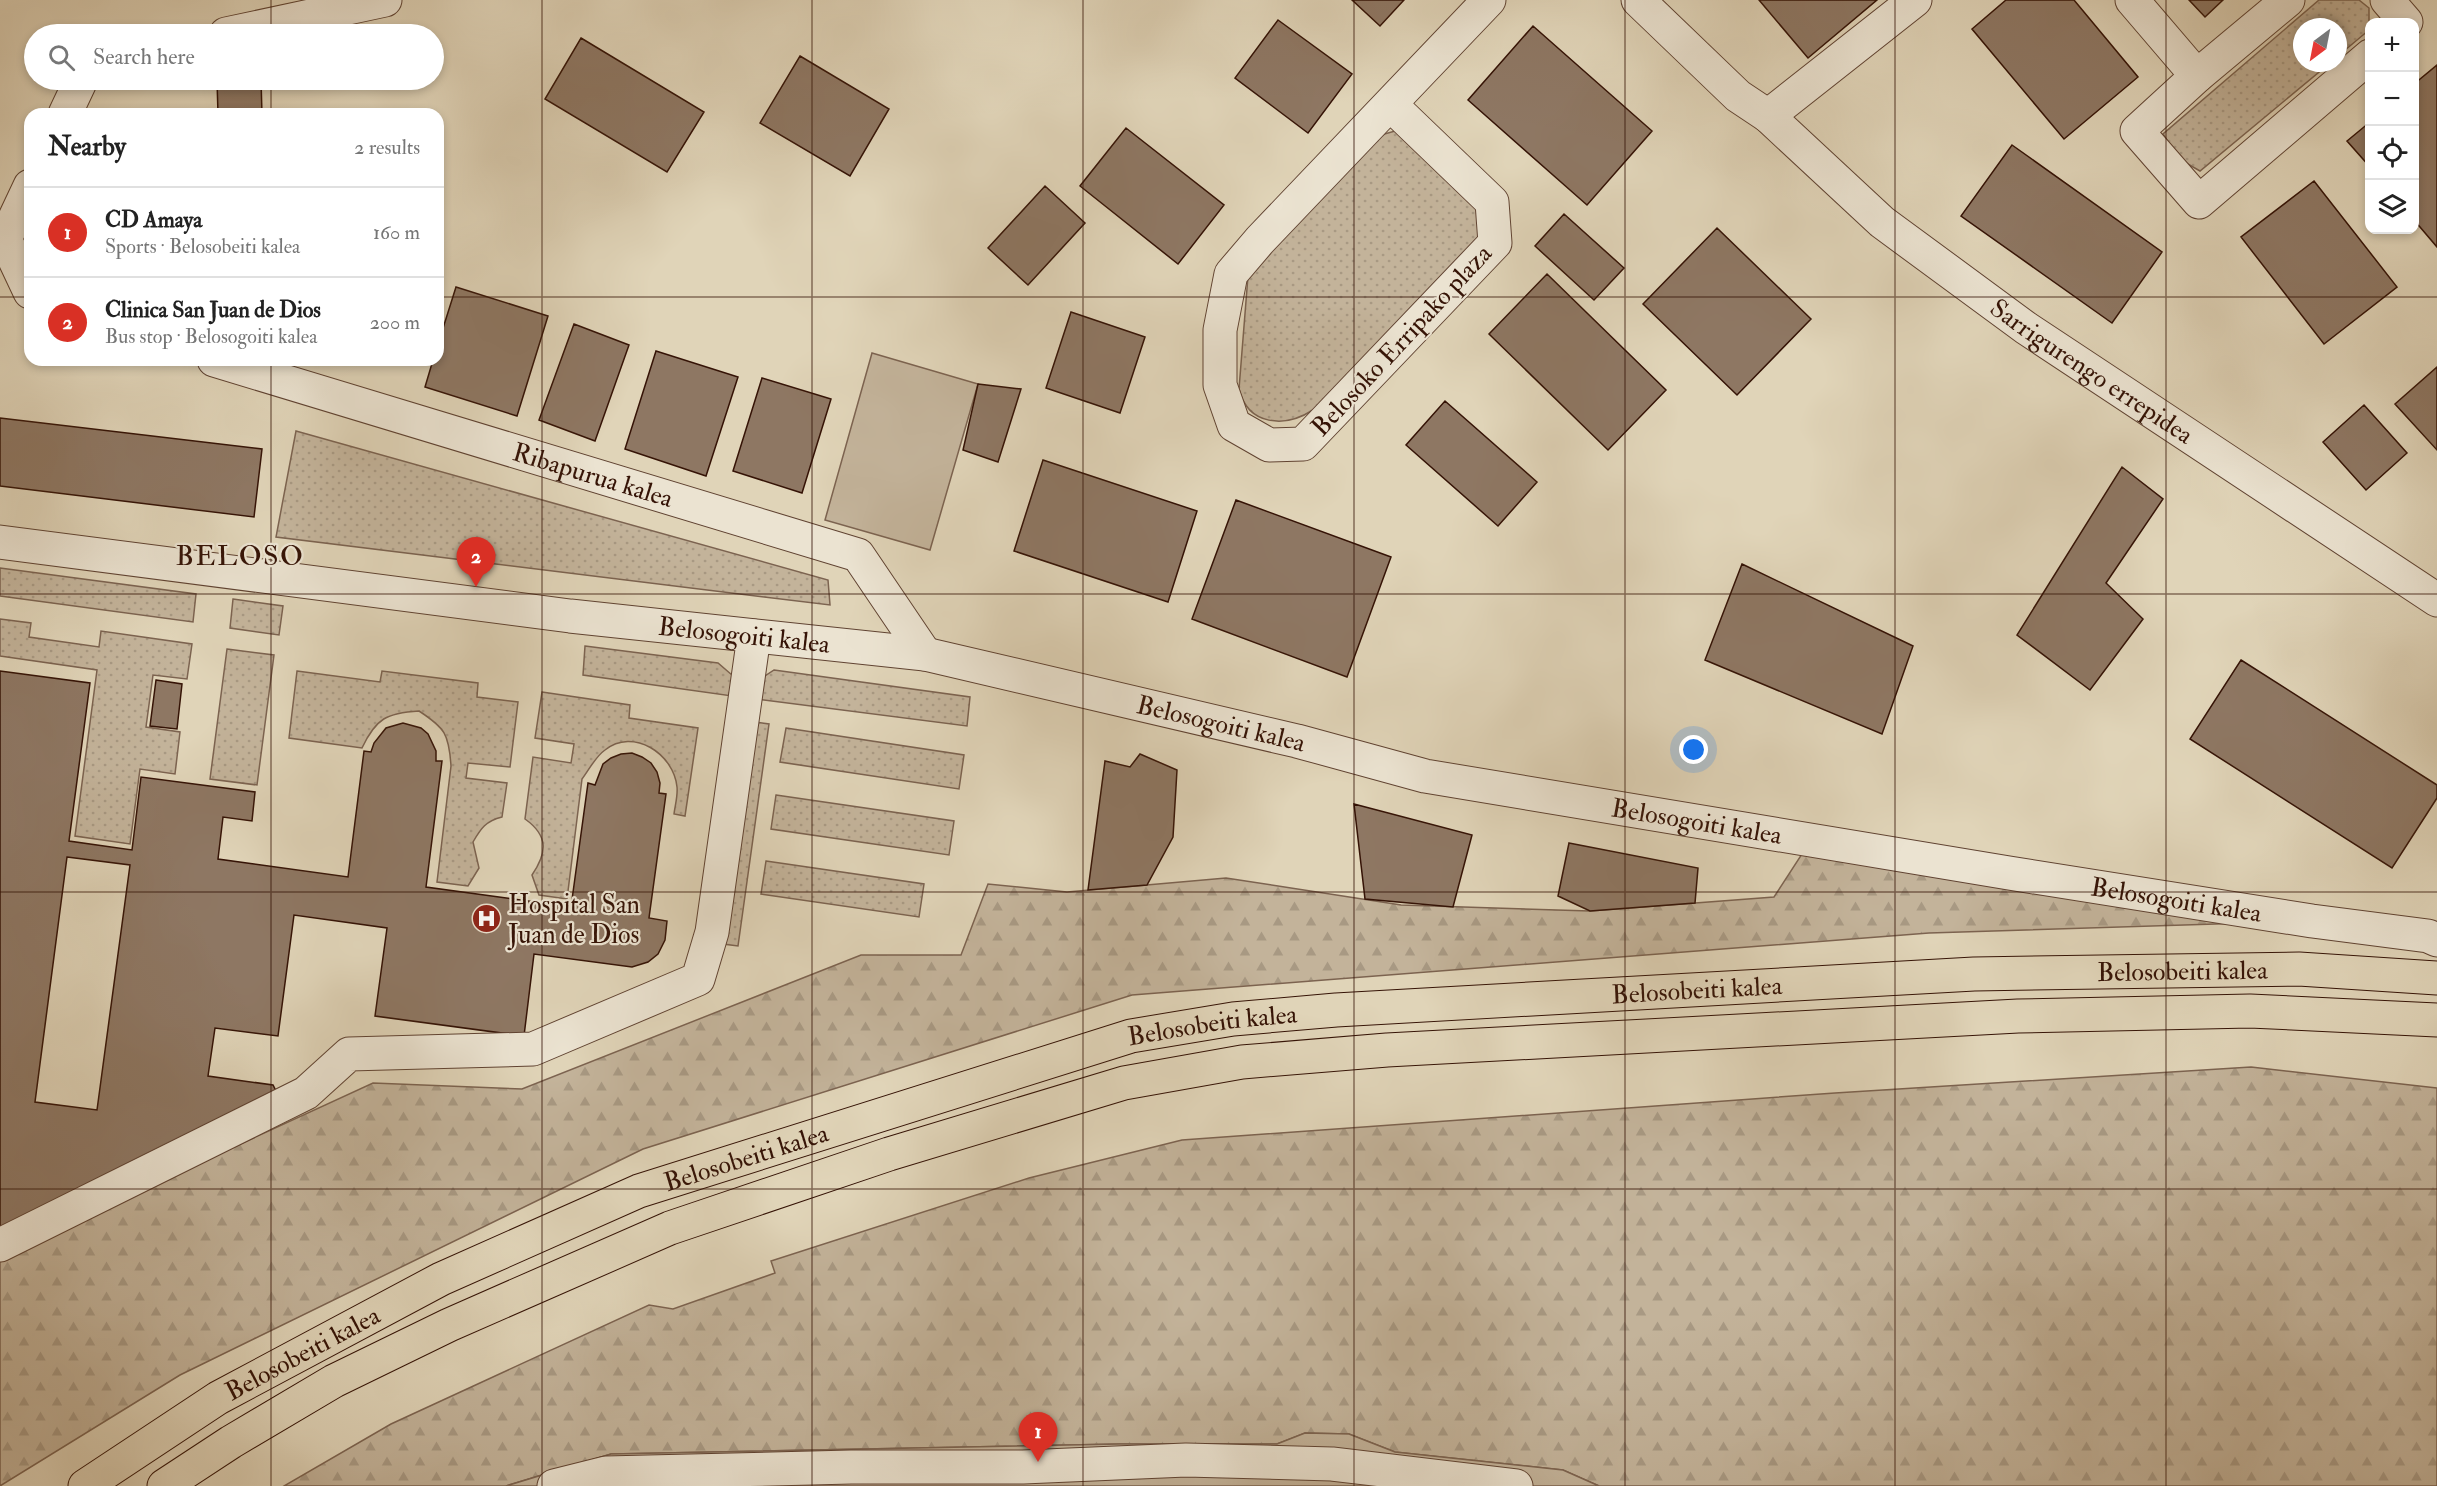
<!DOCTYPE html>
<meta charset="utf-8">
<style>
body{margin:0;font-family:"IM FELL Double Pica",serif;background:#f6f6f6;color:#222}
.controls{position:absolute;right:18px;top:18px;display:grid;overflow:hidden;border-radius:12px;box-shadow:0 3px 9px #0003}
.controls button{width:54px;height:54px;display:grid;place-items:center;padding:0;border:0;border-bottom:2px solid #e0e0e0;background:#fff;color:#222;font:30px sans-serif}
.compass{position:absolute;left:2293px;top:18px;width:54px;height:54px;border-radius:50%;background:#fff;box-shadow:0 3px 9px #0003;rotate:212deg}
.you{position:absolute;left:1694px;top:750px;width:21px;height:21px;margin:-15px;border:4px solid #fff;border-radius:50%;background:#1a73e8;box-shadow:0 0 0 9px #1a73e833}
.badge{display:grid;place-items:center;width:39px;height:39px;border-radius:50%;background:#d93025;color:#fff;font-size:20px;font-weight:700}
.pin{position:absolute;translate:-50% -50px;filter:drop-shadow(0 2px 3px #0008)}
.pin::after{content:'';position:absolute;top:32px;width:21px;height:18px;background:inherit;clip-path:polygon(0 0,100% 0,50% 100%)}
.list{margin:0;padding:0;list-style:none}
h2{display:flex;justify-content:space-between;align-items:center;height:78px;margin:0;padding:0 24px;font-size:26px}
h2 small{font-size:20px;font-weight:400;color:#767676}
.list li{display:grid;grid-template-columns:39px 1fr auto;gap:18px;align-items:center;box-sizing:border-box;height:90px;padding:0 24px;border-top:2px solid #e0e0e0}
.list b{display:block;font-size:22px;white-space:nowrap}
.list p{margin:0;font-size:20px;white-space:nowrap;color:#767676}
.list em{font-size:20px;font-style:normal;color:#767676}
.icon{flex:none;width:33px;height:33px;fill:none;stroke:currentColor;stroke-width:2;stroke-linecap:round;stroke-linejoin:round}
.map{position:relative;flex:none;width:2437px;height:1486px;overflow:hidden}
.search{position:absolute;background:#fff;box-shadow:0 3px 9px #0003;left:24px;top:24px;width:420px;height:66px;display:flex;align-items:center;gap:15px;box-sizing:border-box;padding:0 21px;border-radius:33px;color:#767676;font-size:22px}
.panel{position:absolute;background:#fff;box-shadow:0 3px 9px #0003;left:24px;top:108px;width:420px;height:258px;border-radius:18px}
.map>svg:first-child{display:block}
</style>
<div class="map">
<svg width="2437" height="1486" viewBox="0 0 2437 1486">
<defs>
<pattern id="grass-dots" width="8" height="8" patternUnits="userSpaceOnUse" patternTransform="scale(1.5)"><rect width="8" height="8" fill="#c3b39a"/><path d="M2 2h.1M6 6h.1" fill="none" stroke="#a89983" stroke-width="1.8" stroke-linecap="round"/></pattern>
<pattern id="forest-firs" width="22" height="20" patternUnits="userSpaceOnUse" patternTransform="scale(1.5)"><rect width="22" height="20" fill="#c3b39a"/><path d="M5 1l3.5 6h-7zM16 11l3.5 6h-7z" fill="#a89983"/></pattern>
</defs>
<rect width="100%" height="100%" fill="#e0d4b8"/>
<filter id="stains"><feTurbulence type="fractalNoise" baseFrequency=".00333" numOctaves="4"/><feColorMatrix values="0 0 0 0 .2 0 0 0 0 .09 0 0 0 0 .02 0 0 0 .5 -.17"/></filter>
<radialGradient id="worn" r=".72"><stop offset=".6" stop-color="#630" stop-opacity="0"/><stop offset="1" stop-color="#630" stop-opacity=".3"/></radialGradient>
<path fill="url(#grass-dots)" stroke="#7c6350" stroke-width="1.5" d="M2319 0H2359L2369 8V30L2338 56V27H2302V63H2330L2200 171 2179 159 2163 134Z
M1395 131 1483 209V230L1475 243 1313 410C1285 428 1248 426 1239 389L1248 276 1381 135Z
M296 431 828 580 830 605 276 537Z
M0 568 196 594 193 622 0 596Z
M233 599 283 606 279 635 230 628Z
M0 619 31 623 29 637 99 647 101 631 192 644 187 679 153 675 146 727 180 732 175 774 140 769 130 844 75 836 97 670 0 656Z
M585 646 718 663 732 675V696L583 675Z
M227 649 274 655 257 785 210 779Z
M774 670 970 697 967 726 757 699 762 678Z
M297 671 380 682 382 671 478 683 477 697 518 702 510 767 468 763 466 778 507 783 502 817C486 821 481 828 473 842L479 868 468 886 437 882 451 766C449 734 445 728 419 711 387 713 376 718 362 748L289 738Z
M542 692 630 705 629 718 698 728 685 816 674 814C675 806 678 795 677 787 674 754 633 727 605 750 595 757 589 770 582 779L567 899 539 895 532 875C547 853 549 836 525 819L533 757 571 763 574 744 535 738Z
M755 722 769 724 738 946 723 944Z
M786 728 964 755 959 789 780 762Z
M776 795 954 821 949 855 771 829Z
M766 861 924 884 919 917 761 894Z"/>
<path fill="url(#forest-firs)" stroke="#7c6350" stroke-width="1.5" d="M1811 840 2312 921 1929 933 1132 995 643 1149 180 1375 0 1486V1257L47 1233 373 1083 522 1089 861 955H961L988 884 1067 892 1226 878 1401 905 1590 911 1774 897Z
M2251 1067 2437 1088V1486H1599L1563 1470 1395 1452 1349 1434 1305 1433 1277 1444H1120L611 1454 506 1486H284L391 1424 649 1305 673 1309 775 1273 771 1261 1029 1178 1182 1140 1835 1093Z"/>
<path fill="#c3b39a" stroke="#7c6350" stroke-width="1.5" d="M872 353 978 384 930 550 825 520Z
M1305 1433 1349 1434 1395 1452 1563 1470 1599 1486H506L611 1454 1120 1444H1277Z"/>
<path fill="#8e7763" stroke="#351306" stroke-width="1.5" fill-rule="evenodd" d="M1352 0H1404L1380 26Z
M1759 0H1877L1808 58Z
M2006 0H2074L2138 77 2064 139 1972 29Z
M2189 0H2223L2205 17Z
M1278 20 1352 74 1308 133 1235 78Z
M1533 26 1652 131 1587 205 1468 100Z
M581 38 704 112 667 172 545 99Z
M800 56 889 109 850 176 760 123Z
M2437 65V247L2414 220V84Z
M217 80H261L262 114H218Z
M2370 122V167L2347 141Z
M1126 128 1224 205 1178 264 1080 186Z
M2012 145 2162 252 2112 323 1961 216Z
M2314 181 2397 287 2324 344 2241 237Z
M1045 186 1085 223 1028 285 988 248Z
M1564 214 1624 268 1594 300 1535 246Z
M1717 228 1811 319 1737 395 1643 304Z
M1547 274 1666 390 1608 450 1489 334Z
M456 287 548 316 517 416 425 387 433 360H438V344Z
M1071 312 1145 337 1120 413 1046 388Z
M574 324 629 345 595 441 539 420Z
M656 351 738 377 706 476 625 449Z
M2437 367V450L2395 404Z
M762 378 831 399 802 493 733 471Z
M978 384 1021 389 998 462 963 450Z
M1445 401 1537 482 1498 526 1406 445Z
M2364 405 2407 453 2366 490 2323 442Z
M0 418 262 449 254 517 0 486Z
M1043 460 1197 511 1168 602 1014 551Z
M2122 467 2163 499 2106 583 2143 619 2090 690 2017 635Z
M1236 500 1391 557 1347 677 1192 619Z
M1742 564 1913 646 1882 734 1705 660Z
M2241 660 2437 785V798L2392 868 2190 739Z
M0 671 90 683 69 841 132 850 141 777 255 792 252 821 223 817 218 859 348 877 364 751 371 752 374 743 386 728 403 723 421 728 428 734 436 751V761H442L426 887 571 907 588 783 595 785 603 764 611 758 621 754 632 753 642 757 651 763 657 772 660 783 659 793 666 794 649 918 667 921 665 940 658 954 648 962 632 967 534 954 524 1036 375 1016 387 928 294 915 278 1036 215 1028 208 1076 273 1085 276 1091 0 1229ZM67 857 130 865 97 1110 35 1102Z
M156 680 182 684 177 729 150 726Z
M1140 754 1177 770 1173 837 1147 885 1088 890 1105 761 1130 767Z
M1354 804 1472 835 1453 907 1365 899Z
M1569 843 1698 868 1695 903 1590 911 1558 896Z"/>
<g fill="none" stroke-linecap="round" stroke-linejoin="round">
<defs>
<g id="minor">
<path id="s1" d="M1638 0 1738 96 1768 116 1882 222 2026 328 2437 600"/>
<path d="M2132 0 2197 76"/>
<path d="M2288 0 2197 76 2137 131 2199 202 2370 56"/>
<path d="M2387 0 2406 22"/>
<path d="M226 34 385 0"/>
<path d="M1390 104 1492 202 1495 243 1303 444 1269 445 1234 425 1220 385V330L1231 274 1260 240 1489 0"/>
<path d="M65 114 81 80"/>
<path d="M1768 116 1915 0"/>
<path d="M30 186 5 239 30 292"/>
<path id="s2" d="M214 360 858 555 925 654"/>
<path id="s3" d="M0 542 570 616 925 654 1297 741 1425 776 2009 873 2312 921 2428 936 2437 940"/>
<path d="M0 1245 306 1093 349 1054 533 1049 698 979 712 932 754 636"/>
<path d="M554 1486 606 1473 851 1467H1023L1186 1460 1332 1464 1516 1486"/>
</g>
<g id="major">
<path id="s4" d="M85 1486 218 1398 441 1279 639 1191 1131 1036 1233 1019 1336 1010 1974 974 2299 969 2437 978"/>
<path d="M164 1486 231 1442 334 1381 449 1325 670 1228 889 1154 1124 1083 1242 1062 1387 1050 2018 1016 2250 1011 2437 1020"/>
</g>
</defs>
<use href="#minor" stroke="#604332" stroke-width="35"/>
<use href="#major" stroke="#351306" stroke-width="35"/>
<use href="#minor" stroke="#ebe3d1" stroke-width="33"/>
<use href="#major" stroke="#e0d4b8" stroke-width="33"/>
</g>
<path fill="none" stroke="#351306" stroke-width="1.5" stroke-opacity="0.55" d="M271 0V34M542 0V1486M812 0V1486M1083 0V1486M1354 0V1486M1625 0V1486M1895 0V1486M2166 0V1486M271 80V114M0 297H30M438 297H2437M271 360V1486M0 594H2437M0 892H2437M0 1189H2437"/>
<defs>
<symbol id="hospital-disc" viewBox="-11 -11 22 22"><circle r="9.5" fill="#8f2418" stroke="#ebe3d1"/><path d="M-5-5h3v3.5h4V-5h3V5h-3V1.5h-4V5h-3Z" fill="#fff"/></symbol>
</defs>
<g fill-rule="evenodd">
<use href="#hospital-disc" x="470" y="902" width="33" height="33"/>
</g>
<g text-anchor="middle" stroke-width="4.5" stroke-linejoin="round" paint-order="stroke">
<g font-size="26" fill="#351306" stroke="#ebe3d1">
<text transform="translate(1401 340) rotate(-47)" y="9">Belosoko Erripako plaza</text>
<text dy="9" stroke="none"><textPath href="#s1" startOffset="588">Sarrigurengo errepidea</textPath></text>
<text dy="9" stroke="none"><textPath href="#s2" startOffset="396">Ribapurua kalea</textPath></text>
<text dy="9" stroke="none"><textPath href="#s3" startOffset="750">Belosogoiti kalea</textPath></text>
<text dy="9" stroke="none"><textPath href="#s3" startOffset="1236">Belosogoiti kalea</textPath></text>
<text dy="9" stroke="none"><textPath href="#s3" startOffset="1722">Belosogoiti kalea</textPath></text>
<text dy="9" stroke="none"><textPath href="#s3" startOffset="2208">Belosogoiti kalea</textPath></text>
<text dy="9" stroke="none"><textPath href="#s4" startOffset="2199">Belosobeiti kalea</textPath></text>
<text dy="9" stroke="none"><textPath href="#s4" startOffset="1713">Belosobeiti kalea</textPath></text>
<text dy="9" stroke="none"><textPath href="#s4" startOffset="1227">Belosobeiti kalea</textPath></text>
<text dy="9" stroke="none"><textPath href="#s4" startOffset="741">Belosobeiti kalea</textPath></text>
<text dy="9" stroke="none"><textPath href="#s4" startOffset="255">Belosobeiti kalea</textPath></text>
</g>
<g font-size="26" fill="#351306" stroke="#ebe3d1" text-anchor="start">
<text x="508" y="913">Hospital San<tspan x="508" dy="30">Juan de Dios</tspan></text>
</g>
<g font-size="28" letter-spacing="1.5" fill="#351306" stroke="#ebe3d1">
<text x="240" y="565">BELOSO</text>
</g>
</g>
<rect width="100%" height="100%" filter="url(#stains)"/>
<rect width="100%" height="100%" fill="url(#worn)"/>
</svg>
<div class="controls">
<button>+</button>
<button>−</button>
<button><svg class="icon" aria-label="locate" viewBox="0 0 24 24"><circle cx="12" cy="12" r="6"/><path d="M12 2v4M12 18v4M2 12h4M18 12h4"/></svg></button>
<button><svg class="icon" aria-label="layers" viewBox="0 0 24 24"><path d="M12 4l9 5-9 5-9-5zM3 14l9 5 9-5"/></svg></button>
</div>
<svg class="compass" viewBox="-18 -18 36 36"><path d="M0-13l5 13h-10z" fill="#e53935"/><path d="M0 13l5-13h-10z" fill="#767676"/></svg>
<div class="you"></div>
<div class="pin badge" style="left:1038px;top:1462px">1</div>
<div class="pin badge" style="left:476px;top:587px">2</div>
<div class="search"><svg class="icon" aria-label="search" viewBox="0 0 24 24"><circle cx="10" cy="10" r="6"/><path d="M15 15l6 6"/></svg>Search here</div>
<section class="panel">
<h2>Nearby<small>2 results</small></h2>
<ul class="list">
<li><span class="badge">1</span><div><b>CD Amaya</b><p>Sports · Belosobeiti kalea</p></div><em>160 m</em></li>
<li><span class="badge">2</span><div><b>Clinica San Juan de Dios</b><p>Bus stop · Belosogoiti kalea</p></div><em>200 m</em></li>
</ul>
</section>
</div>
